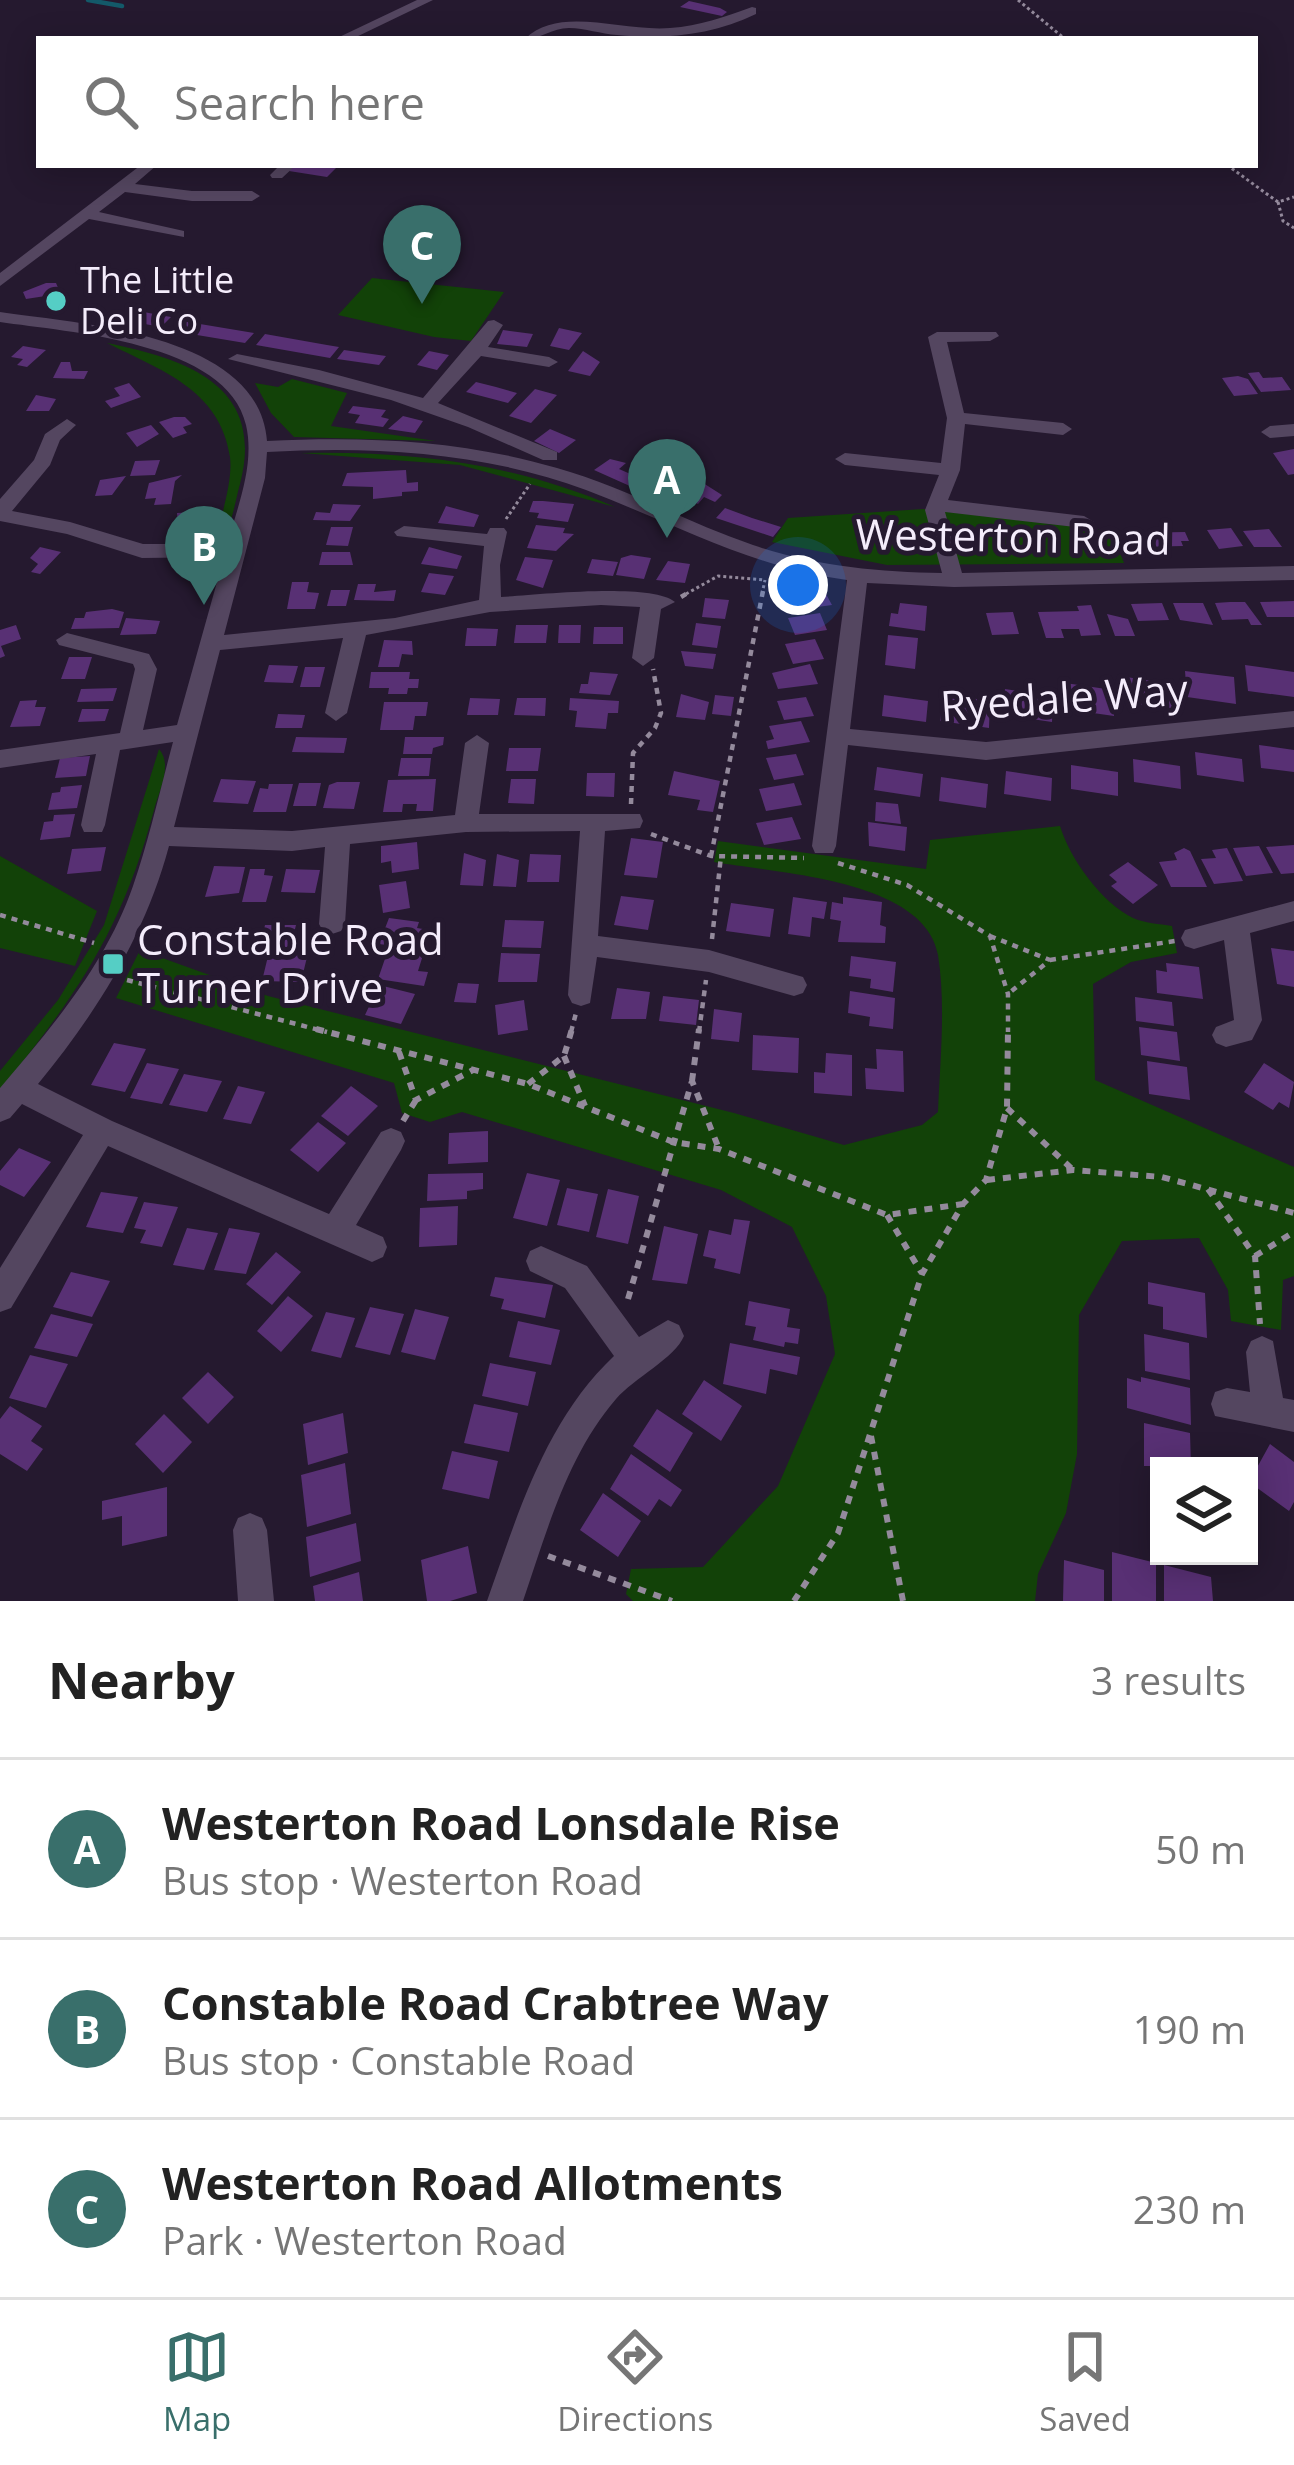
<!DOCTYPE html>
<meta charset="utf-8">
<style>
body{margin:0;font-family:"Open Sans",sans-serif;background:#f6f6f6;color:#222}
.controls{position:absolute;right:36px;bottom:36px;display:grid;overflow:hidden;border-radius:0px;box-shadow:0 6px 30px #0003}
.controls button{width:108px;height:108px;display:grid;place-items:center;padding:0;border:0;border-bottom:3px solid #e0e0e0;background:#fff;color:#222;font:60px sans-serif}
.you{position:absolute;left:798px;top:585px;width:42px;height:42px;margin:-30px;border:9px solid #fff;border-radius:50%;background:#1a73e8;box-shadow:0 0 0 18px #1a73e833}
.badge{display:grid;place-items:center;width:78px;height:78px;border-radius:50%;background:#396f6b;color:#fff;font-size:39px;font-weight:700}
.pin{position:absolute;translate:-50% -99px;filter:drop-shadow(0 3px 6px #0008)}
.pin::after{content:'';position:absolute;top:63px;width:42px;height:36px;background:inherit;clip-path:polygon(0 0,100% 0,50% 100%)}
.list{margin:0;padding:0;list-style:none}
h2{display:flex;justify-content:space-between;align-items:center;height:156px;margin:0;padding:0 48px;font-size:51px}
h2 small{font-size:39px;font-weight:400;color:#767676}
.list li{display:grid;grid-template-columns:78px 1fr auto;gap:36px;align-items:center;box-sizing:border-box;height:180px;padding:0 48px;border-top:3px solid #e0e0e0}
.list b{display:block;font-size:45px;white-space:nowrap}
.list p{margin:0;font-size:39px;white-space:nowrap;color:#767676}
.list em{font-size:39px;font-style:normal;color:#767676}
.icon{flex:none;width:66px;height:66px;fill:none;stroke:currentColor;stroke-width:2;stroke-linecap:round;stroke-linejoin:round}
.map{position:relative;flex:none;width:1294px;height:1601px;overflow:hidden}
.search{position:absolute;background:#fff;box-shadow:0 6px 30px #0003;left:36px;right:36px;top:36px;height:132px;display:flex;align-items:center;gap:30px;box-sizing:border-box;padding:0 42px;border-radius:0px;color:#767676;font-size:45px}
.sheet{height:696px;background:#fff}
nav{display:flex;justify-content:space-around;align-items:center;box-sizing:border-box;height:168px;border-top:3px solid #e0e0e0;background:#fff;font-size:33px;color:#767676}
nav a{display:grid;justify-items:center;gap:6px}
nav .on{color:#396f6b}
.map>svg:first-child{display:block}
</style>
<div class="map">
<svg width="1294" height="1601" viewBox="0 0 1294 1601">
<rect width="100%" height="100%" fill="#25192f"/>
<path fill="#124208" d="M372 278 504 292 471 341 434 337 338 315Z
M107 343C186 359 266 385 240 484 235 501 233 523 222 537L216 540C221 515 233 481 230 457 220 389 160 370 107 343Z
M292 379 347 393 331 426 436 441 294 437 271 413 255 383 278 387Z
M301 453C412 451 513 463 615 507L460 465Z
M923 509 1112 531 1124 563 887 565 772 542 788 518Z
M159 749C173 765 159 791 154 810 122 930 77 995 0 1090V1071L58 1000 104 925Z
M1060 826C1070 859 1102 903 1133 918 1144 923 1160 924 1172 926L1177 953 1131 962 1093 984 1095 1080 1294 1167V1276L1283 1280 1281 1330 1231 1321 1228 1290 1199 1238 1122 1241 1079 1315 1077 1454 1066 1513 1038 1574 1035 1601H633L626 1594 631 1569 703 1567 778 1486 835 1354 826 1296 792 1227 721 1190 462 1112 430 1122 402 1113 394 1083 116 998 140 950 268 996 734 1113 844 1145 922 1125 938 1112C940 1061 946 1005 938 955 925 879 776 873 714 862L718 841 926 869 930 840Z
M0 856 97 911 75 966 0 948Z"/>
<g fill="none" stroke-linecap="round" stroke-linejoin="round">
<path stroke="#135969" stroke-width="4.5" d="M88 0 122 6"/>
</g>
<path fill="#583074" d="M689 1 720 8 727 12 722 16 680 7Z
M295 165H319L336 168 327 177 289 171Z
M46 283H56L59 290 50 292 52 295 26 299 23 292Z
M144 312 154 314 171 317 161 327 134 322Z
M182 321 254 333 245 343 173 331Z
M559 328 582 333 569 350 550 346Z
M503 330 533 334 527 347 497 344Z
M265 334 327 345 339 347 330 358 256 345Z
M23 346 46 350 27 367 17 365 23 359 11 357Z
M344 350 386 356 379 365 337 359Z
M429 351 449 355 437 370 417 365Z
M583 351 600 362 590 376 568 371Z
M61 362H70L72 371H88L84 379 53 378Z
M1259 372 1263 378 1282 377 1291 390 1261 392 1248 373Z
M1238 376 1248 379 1258 394 1234 396 1222 378Z
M476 382 496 387 517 393 508 403 466 392Z
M129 383 141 397 111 408 105 401 120 396 114 388Z
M535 389 557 395 531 423 509 416Z
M36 395 56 399 49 411H26Z
M353 406 386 410 381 417 389 419 383 427 355 423 360 415 348 413Z
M403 416 423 421 415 433 388 429Z
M174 417H185L192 424 183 427 187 433 173 438 159 422Z
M151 425 159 434 137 447 126 433Z
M550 429 576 440 559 453 534 441Z
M1294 449V474L1288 475 1273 453Z
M610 459 626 463 619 469 651 483 641 491 594 470Z
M160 460 155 475 130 476 135 461Z
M406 470 407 483 418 482V491L402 492V496L373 499V487L342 486 347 473Z
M182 475 175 481 171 504 154 505 156 498 145 499 149 483Z
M126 476 112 495 95 496 100 480Z
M671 479 700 481 722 495 715 502 704 497 698 504 670 492 673 489 664 485Z
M533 501H543L574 504 568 522 537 518 539 513 529 512Z
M333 504 361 505 350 521 313 520 316 512 330 513Z
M446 506 479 515 474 527 438 523Z
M725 508 752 518 781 527 773 537 716 518Z
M196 512 195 519H201L198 536 179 537 177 513Z
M536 525 565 528 563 533 574 534 556 551 527 548Z
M331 527H353L348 546 326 545Z
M1231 528 1243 546 1219 549 1207 530Z
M1269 529 1282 547H1254L1243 531Z
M1185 532 1189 541H1181L1183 546 1138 547 1132 533Z
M40 547 61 552 40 574 31 572 38 564 30 558Z
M429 547 462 556 457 569 421 564Z
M322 552H350L353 565H319Z
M631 555 651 558 644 579 616 575 621 558Z
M525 557 553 560 543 588 516 580Z
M592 559 618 562 613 576 587 573Z
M668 561 690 564 685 583 656 580Z
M429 573 454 576 445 595 421 592Z
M292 582H309L307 592 319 593 315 609H287Z
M358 584H376L374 592 396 590 394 601 354 600Z
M331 590H350L346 606H327Z
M805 590 826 594 832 605 788 611 781 594Z
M705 598 729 600 725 619 702 617Z
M1294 601V617H1267L1260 602Z
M1230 602H1245L1262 625H1251L1248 619 1222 620 1215 603Z
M900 603 927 606 925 631 889 626 891 613 898 614Z
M1162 603 1169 620 1138 621 1131 604Z
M1173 603H1203L1213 625 1180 620Z
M1091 605 1101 635 1081 636 1079 629H1061L1064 638H1046L1038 612 1079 611 1077 606Z
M112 609 124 612 119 628 71 629 75 618H84L86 612Z
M1013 612 1019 634 992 635 986 613Z
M820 613 827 630 795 635 788 618Z
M1107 614 1128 619 1135 636H1115Z
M126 618 160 621 156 634 120 635Z
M696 623 721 626 717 648 692 645Z
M16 625 21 639 1 646 5 656 0 658V630Z
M516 625H548L546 643H514Z
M559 625H581L580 643H558Z
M594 627H623V644H593Z
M467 628 498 629 496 646H465Z
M888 635 918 638 915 669 885 665Z
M815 639 824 659 793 664 785 644Z
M384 640 412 641 413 655 402 654 399 667H378Z
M681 651 716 654 713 669 685 666Z
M69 657H92L85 679H61Z
M810 664 818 684 778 689 772 673Z
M269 665 298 666 293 683 264 682Z
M1245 665 1294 672V697L1248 691Z
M305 667H325L320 687H300Z
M1185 671 1234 677 1236 704 1187 697Z
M371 672H410L409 679H419L418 688H408L407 694H388L389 688H369Z
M590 672 618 674 610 695 579 693 581 684H588Z
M1126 677 1174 684 1176 710 1127 703Z
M1065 683 1113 690 1114 716 1065 709Z
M117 688 113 701 77 702 81 689Z
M1005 689 1053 696 1052 722 1003 715Z
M681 694 709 702 705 720 676 717Z
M943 694 990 701 989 728 940 721Z
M715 695 734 697 731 716 712 714Z
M884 695 928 701 926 722 882 716Z
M806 697 814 716 784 720 777 701Z
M470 698 500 699 498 715H467Z
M517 698H546L545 716 514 715Z
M570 698 619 701 618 713H608L606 729 575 727 577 711 569 710Z
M37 700 35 707H46L40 726 10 727 20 701Z
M384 702H428L426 716H415L413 730H380Z
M82 709H109L105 721 78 722Z
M278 714 305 715 302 728H275Z
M801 721 810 742 768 749 766 741 774 739 769 726Z
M296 737 347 738 344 753 292 752Z
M405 737H444L443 745 433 748 432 754H403Z
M1259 745 1294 750V772L1261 768Z
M509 748H541L538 771H506Z
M1195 752 1242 759 1244 782 1197 775Z
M796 754 804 775 774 780 766 758Z
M90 756 86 776 55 778 60 758Z
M401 758H431L429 776H398Z
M1133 759 1180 766 1181 789 1134 782Z
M1071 765 1118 772V796L1071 789Z
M877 767 923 774 920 797 874 790Z
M674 771 720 781 713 812 697 810 700 800 668 795Z
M1006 771 1052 778 1051 801 1004 794Z
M587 773H615L614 797 586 796Z
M941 777 988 784 986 808 939 801Z
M221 779 256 781 248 804 213 802Z
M436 779 433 811H416L417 804H403L402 812H383L388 780Z
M511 779H536L534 804 508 803Z
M337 782H360L354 809 323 808 329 785Z
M299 783H321L316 806H293Z
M794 783 802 805 766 811 759 789Z
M269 784H293L286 812H253L260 788 268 789Z
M82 785 77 808 48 810 52 793 60 792 61 787Z
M876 802 898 804 901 824 875 821Z
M75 814 70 837 40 840 44 822 53 821 54 815Z
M792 817 801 839 764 845 756 823Z
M868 822 907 827 905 851 869 846Z
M631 838 663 842 657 878 624 875Z
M417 842 419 869 392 873 391 861 381 863V846Z
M1294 845V873L1281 874 1266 847Z
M1259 846 1273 873 1246 876 1233 848Z
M106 847 101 871 67 874 72 849Z
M1184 848 1190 851 1207 887H1171L1159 862 1177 860 1174 853Z
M1227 848 1243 881 1214 884 1201 859 1216 858 1212 850Z
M464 853 486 860 483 886 460 885Z
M497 854 519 860 516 887 493 886Z
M530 854 561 855 559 882H527Z
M1128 862 1158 885 1133 904 1111 886 1117 882 1109 875Z
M214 866 245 867 239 893 205 897Z
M250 869H265L264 875 273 876 266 902H242Z
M286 869 320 870 315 893 281 892Z
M406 881 410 908 383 913 379 885Z
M621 896 654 900 648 930 614 925Z
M793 897 827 902 824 919 812 917 810 937 788 934Z
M843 897 882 902 880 925 886 927 885 943 838 942 841 921 830 919 832 902 843 904Z
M731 903 774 909 770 937 726 931Z
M389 918 419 922 417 928 423 929 416 949 379 944Z
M505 920 544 921 541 948 502 947Z
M265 925H296L294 933H301L298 947H260Z
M1271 948 1294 951V987L1277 984Z
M388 950 423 955 418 971 428 972 424 986 378 979Z
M269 952 308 953 301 982 262 981Z
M501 953 540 954 537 982H498Z
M851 956 896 962 893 992 870 988 871 979 849 976Z
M1166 963 1199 967 1203 999 1157 993 1156 970 1167 972Z
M458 983 479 984 476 1003 454 1002Z
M379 985 415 994 401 1024 365 1015Z
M617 988 650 992 646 1019H611Z
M850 991 895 998 893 1029 869 1026 870 1017 848 1013Z
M663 996 699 1000 696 1025 659 1021Z
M1135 997 1172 1002 1174 1026 1136 1021Z
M524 1000 528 1030 498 1035 495 1005Z
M714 1009 742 1013 739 1042 711 1039Z
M1139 1027 1177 1032 1180 1061 1141 1055Z
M753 1035 799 1038 798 1073 752 1070Z
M114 1043 146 1049 125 1092 91 1085Z
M876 1049 903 1051 904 1092 866 1089 865 1068 877 1069Z
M826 1053 852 1055V1096L814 1093V1072L825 1073Z
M1147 1061 1187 1067 1190 1100 1149 1094Z
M147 1063 179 1069 162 1104 130 1098Z
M1264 1063 1294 1082 1289 1108 1279 1102 1273 1110 1244 1092Z
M184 1074 222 1081 207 1112 169 1105Z
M238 1086 265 1092 251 1124 223 1119Z
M351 1086 378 1106 348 1136 321 1116Z
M318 1122 346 1143 318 1172 290 1150Z
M488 1131V1162L448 1164 449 1133Z
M19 1148 51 1162 24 1197 0 1185V1171Z
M483 1173V1189L467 1191V1199L427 1201 428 1174Z
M527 1173 560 1180 547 1226 513 1218Z
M567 1188 598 1194 589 1232 557 1225Z
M608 1189 639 1196 628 1244 596 1237Z
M101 1192 138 1197 123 1233 86 1227Z
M144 1202 178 1207 162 1247 140 1243 146 1230 134 1228Z
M458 1206 457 1245 419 1247 420 1208Z
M734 1219 750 1221 740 1274 714 1268 716 1259 703 1256 709 1230 731 1235Z
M664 1226 698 1234 687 1284 652 1280Z
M187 1228 218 1233 204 1270 173 1265Z
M229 1228 260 1233 246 1274 214 1270Z
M276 1252 301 1272 272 1305 246 1284Z
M71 1272 110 1281 92 1317 53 1307Z
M495 1277 553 1285 545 1318 501 1309 504 1299 490 1296Z
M1148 1282 1205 1293 1207 1338 1163 1329V1307L1148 1304Z
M288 1296 313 1316 281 1352 257 1331Z
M749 1301 790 1309 787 1327 800 1329 798 1344 785 1342 784 1347 753 1340 756 1327 745 1325Z
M370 1307 404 1314 390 1355 355 1347Z
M415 1309 449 1317 435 1360 401 1352Z
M326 1312 355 1318 341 1358 311 1351Z
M51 1314 93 1324 77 1357 34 1348Z
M518 1321 560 1330 551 1365 509 1357Z
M1144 1334 1189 1343 1190 1380 1145 1371Z
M730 1343 800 1357 797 1375 770 1369 766 1394 723 1384Z
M30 1355 68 1364 46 1408 9 1398Z
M490 1363 536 1372 528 1406 482 1396Z
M208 1372 234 1397 208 1424 182 1398Z
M1141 1377 1190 1388 1191 1425 1127 1408V1378L1141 1382Z
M704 1380 742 1406 721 1441 682 1414Z
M474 1404 518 1413 509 1452 464 1443Z
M10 1406 42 1426 31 1441 43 1449 27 1471 0 1454V1419Z
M657 1409 693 1433 670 1472 633 1446Z
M343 1413 348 1453 308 1465 303 1424Z
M164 1414 192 1442 163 1473 135 1444Z
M1144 1423 1190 1433 1191 1466H1144Z
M1270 1444 1294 1462V1502L1289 1511 1249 1482Z
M452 1451 498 1461 489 1499 442 1489Z
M631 1454 682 1490 671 1507 659 1499 648 1516 610 1489Z
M345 1463 351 1514 307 1527 301 1475Z
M167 1487V1536L122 1546V1516L102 1520V1501Z
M603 1493 641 1521 618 1557 580 1530Z
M356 1523 361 1561 310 1577 306 1537Z
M468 1546 477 1593 450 1601H427L421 1560Z
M1112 1552 1156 1563V1601H1112Z
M1064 1560 1104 1570V1601H1063Z
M1164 1565 1211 1577 1213 1601H1164Z
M359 1572 363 1601H315L313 1586Z"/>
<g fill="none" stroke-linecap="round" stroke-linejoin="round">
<path stroke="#948a9c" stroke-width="3" stroke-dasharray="3 3" stroke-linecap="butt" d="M1018 0 1065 39
M1227 165 1278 202 1294 197
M1278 202 1283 221 1294 228
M506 519 530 484
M686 594 718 576 764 580
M762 594 765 580"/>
<path stroke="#948a9c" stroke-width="4.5" stroke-dasharray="6 6" stroke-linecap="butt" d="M681 597 691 591
M631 804 633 753 655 728 661 713 653 669
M651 834 711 856 804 858
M711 856 763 591
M838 863 907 885 990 936 1008 994V1032
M0 915 94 943
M990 936 1050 960 1008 994
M712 939 721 856
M1050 960 1175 941
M127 980 327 1032
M571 1032 576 1013
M699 1032 706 980"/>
<path stroke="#948a9c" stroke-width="6" stroke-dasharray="8 8" stroke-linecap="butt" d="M316 1029 528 1084 673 1142 719 1149 887 1215 963 1204
M399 1052 416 1100 473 1070
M564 1056 585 1106
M692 1081 699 1029
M528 1084 564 1056 572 1029
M1007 1108 1073 1170
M403 1121 416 1100
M987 1180 1073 1170 1162 1177 1294 1213
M1208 1189 1255 1256 1260 1324
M887 1215 921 1272
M1255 1256 1294 1232
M628 1299 692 1081 719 1149
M871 1436 903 1601
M548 1556 672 1601
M794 1601 838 1533 922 1274 963 1204 986 1180 1007 1108 1008 1029"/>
<path fill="#544660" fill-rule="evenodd" d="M417 0H433L352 39H335Z
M752 7 756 8V14C714 35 663 40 617 35 601 34 585 28 569 28 552 28 541 39 525 39 559 5 622 32 670 28 700 26 724 17 752 7Z
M141 165H157L135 184 192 191H252L260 196 252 201H192L125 192 99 212 184 231V237L89 219 0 286V273Z
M280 165H296L282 178H272L270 175Z
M0 312C80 324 259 333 267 441 365 436 462 440 557 468 624 487 686 522 753 545 813 566 878 572 942 573L925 510 939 475 845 465 835 459 845 453 941 463 947 418 928 337 937 332H996L999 336 990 341 947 342 964 413 1063 423 1072 429 1063 435 965 424 960 470 948 500 1084 516 1094 522 1084 528 945 512 962 573 1294 566V580L954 587 867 583 850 729 986 742 1294 711V727L986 760 848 745 836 846 833 853H815L812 846 847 580C753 568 673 523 586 490 484 452 374 446 267 452L265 478 224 635 395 618 479 600 484 546 397 536 394 532 404 526 487 534 490 528H504L507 532 500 565 501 597C535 595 651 582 675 602L661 609 654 658 643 666 632 658 640 607 601 605 490 612 366 635 347 713 336 721 325 713 343 638 220 650 174 827 292 831 455 815 465 743 477 735 489 743 479 814H640L643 821 640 828 605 831 598 936 709 950 803 977 807 985 803 993 794 996 709 972 597 957 590 1003 581 1006 572 1003 568 995 580 831 466 832 350 844 345 924 341 931 332 934 323 931 319 924 325 847 292 851 169 846C145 936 97 1012 38 1084L112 1121 329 1214 381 1132 391 1128 401 1132 405 1141 401 1150 356 1225 383 1237 387 1247 383 1257 372 1262 108 1146 11 1308 0 1312V1268L83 1135 22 1104 10 1118 0 1122V1088C52 1027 106 964 133 886 149 840 160 790 173 742L120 750 105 825 102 832H84L81 825 96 754 0 768V750L120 733 135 669 133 664 59 645 56 640 67 633 149 654 157 669 143 730 177 725 224 557 142 558 67 534 0 521V499L34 460 45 434 67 419 76 425 60 440 50 465 12 511 70 522 143 544H227C238 506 255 464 246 425 228 342 67 332 0 322Z
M494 320 503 325 488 347 549 357 558 362 549 367 481 356 438 403 557 452V460H543L468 427 391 400 228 359 237 354 319 370 423 398 488 321Z
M1294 424V436L1270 438 1261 432 1270 426Z
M1294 901V921L1250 933 1262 1020 1252 1040 1226 1047 1216 1043 1212 1035 1216 1027 1234 1020 1224 940 1194 949 1185 946 1181 938 1185 930Z
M541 1246 587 1266 639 1337 668 1320 679 1325 684 1336C675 1358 634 1378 616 1399 567 1456 547 1531 523 1601H487C518 1514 545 1421 614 1356L565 1288 530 1271 526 1261 530 1251Z
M1262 1336 1273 1341 1283 1398 1294 1400V1432L1215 1416 1211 1404 1215 1392 1227 1388 1250 1392 1246 1352 1251 1341Z
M250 1513 262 1518 267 1530 274 1601H238L233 1530 238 1518Z"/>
</g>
<g fill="#55cec5" stroke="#25192f" stroke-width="4.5">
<circle cx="56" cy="301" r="12"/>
<rect x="101" y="952" width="24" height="24" rx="6"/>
</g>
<g text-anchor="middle" stroke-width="10" stroke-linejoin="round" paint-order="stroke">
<g font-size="36" fill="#f4ecfb" stroke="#25192f" text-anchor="start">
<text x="80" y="293">The Little<tspan x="80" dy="41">Deli Co</tspan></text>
</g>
<g font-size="42" fill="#f4ecfb" stroke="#25192f">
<text transform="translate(1013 537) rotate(1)" y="15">Westerton Road</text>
<text transform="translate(1064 698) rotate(-4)" y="15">Ryedale Way</text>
</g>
<g font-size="42" fill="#f4ecfb" stroke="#25192f" text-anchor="start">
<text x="137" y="955">Constable Road<tspan x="137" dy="48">Turner Drive</tspan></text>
</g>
</g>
</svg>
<div class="controls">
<button><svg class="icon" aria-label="layers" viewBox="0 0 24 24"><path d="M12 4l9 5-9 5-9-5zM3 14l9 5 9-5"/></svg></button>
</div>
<div class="you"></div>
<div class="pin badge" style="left:667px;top:538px">A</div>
<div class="pin badge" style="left:204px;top:605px">B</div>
<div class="pin badge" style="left:422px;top:304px">C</div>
<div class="search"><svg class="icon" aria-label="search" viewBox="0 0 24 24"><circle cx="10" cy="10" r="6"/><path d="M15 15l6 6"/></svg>Search here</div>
</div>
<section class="sheet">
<h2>Nearby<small>3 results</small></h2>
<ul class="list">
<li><span class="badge">A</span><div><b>Westerton Road Lonsdale Rise</b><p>Bus stop · Westerton Road</p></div><em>50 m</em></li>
<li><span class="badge">B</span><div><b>Constable Road Crabtree Way</b><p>Bus stop · Constable Road</p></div><em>190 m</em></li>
<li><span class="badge">C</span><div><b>Westerton Road Allotments</b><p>Park · Westerton Road</p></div><em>230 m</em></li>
</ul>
</section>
<nav>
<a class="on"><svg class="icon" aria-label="map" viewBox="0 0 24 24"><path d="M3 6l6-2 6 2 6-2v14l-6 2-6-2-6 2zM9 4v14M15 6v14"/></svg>Map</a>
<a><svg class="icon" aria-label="directions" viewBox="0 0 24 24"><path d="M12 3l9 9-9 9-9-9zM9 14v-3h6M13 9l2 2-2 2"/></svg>Directions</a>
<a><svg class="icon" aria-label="saved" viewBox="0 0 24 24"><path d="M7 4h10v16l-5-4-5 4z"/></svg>Saved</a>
</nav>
